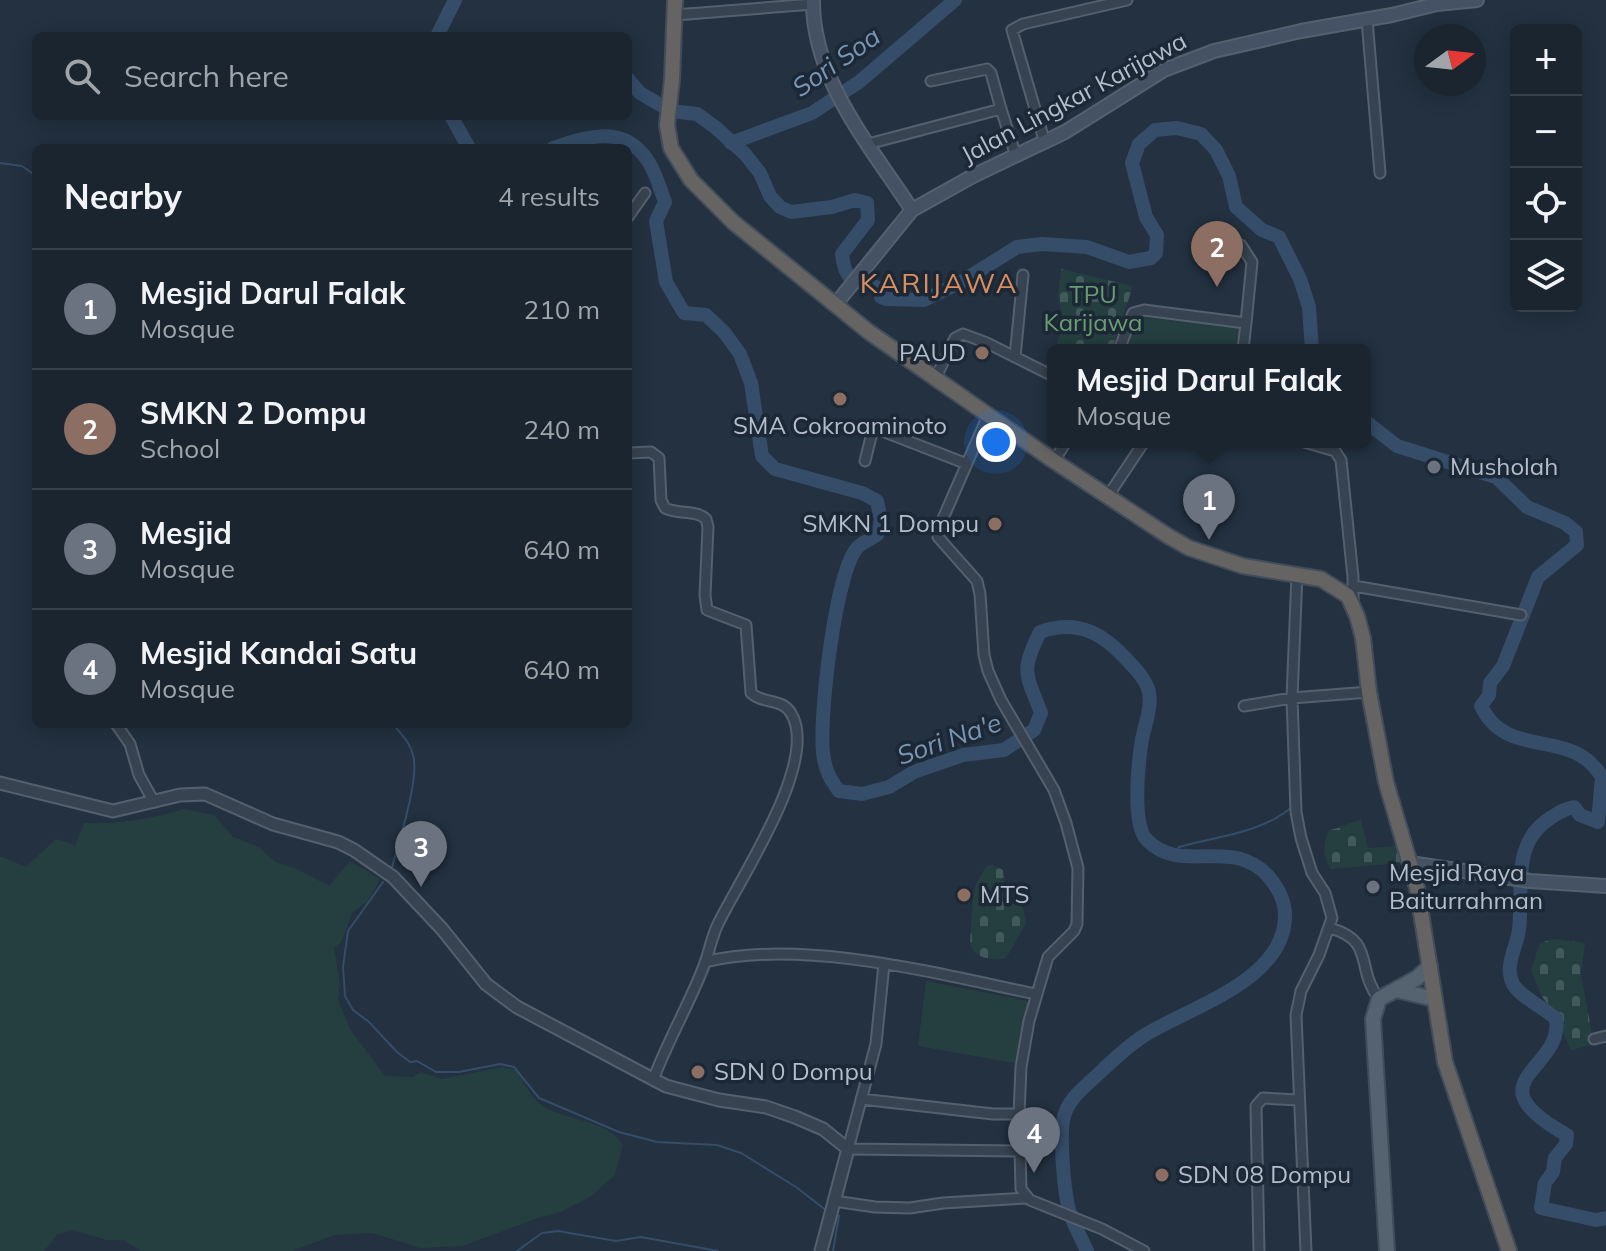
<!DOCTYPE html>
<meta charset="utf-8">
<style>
body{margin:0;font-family:Mulish,sans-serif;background:#232d38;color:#f1f3f6}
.controls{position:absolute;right:24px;top:24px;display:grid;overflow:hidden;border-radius:12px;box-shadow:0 4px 20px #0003}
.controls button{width:72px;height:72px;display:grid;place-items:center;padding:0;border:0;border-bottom:2px solid #38424c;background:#1a2530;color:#f1f3f6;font:40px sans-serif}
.compass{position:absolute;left:1414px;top:24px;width:72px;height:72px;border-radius:50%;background:#1a2530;box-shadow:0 4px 20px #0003;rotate:75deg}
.you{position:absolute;left:996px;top:442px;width:28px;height:28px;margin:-20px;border:6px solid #fff;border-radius:50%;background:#1a73e8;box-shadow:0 0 0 12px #1a73e833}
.badge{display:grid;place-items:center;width:52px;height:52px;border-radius:50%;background:#2563eb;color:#fff;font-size:26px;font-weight:700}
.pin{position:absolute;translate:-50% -66px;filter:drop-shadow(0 2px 4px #0008)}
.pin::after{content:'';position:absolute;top:42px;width:28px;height:24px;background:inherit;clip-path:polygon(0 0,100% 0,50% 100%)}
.popup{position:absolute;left:1047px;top:344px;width:324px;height:104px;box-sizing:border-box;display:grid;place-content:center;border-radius:12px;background:#1a2530;filter:drop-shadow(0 2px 6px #0005);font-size:26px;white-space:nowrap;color:#9fa5ab}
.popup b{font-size:30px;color:#f1f3f6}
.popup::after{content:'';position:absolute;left:50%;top:100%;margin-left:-16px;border:16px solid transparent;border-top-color:#1a2530}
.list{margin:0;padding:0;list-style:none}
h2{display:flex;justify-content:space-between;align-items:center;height:104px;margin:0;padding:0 32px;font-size:34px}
h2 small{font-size:26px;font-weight:400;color:#9fa5ab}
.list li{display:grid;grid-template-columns:52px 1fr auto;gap:24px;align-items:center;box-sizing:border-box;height:120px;padding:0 32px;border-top:2px solid #38424c}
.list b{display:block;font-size:30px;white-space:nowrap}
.list p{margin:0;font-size:26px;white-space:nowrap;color:#9fa5ab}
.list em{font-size:26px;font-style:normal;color:#9fa5ab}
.icon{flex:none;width:44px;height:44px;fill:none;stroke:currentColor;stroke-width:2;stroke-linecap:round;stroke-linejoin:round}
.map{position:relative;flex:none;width:1606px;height:1251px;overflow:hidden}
.search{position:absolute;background:#1a2530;box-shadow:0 4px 20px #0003;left:32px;top:32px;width:600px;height:88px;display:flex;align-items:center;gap:20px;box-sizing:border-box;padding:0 28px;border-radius:12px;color:#9fa5ab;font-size:30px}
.panel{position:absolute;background:#1a2530;box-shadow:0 4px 20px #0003;left:32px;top:144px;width:600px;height:584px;border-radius:12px}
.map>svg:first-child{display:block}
</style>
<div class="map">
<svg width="1606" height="1251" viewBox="0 0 1606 1251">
<defs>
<pattern id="cemetery-stones" width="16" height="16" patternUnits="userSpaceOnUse" patternTransform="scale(2)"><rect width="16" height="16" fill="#253f41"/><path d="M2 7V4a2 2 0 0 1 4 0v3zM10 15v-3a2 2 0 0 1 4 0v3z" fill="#42595b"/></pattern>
</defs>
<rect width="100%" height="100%" fill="#233140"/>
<path fill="#253f41" d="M1134 316 1239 328 1237 350H1125Z
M184 809 214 815 233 837 259 847 275 862 297 869 329 886 350 861 380 879 367 902 352 913 342 941 334 948 340 983 338 1000 350 1029 385 1076 413 1077 421 1072 441 1079 503 1067 516 1070C525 1083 530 1097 543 1106 566 1121 609 1120 623 1145L615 1175 590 1197 560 1212 538 1218 463 1246 421 1248 372 1233 334 1235 292 1251H141L123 1240H107L72 1230 58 1234 44 1251H0V856L26 867 56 839 75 845 84 823C119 824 152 819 184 809Z
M926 981 1028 1001 1020 1064 918 1046Z"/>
<path fill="url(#cemetery-stones)" d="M1061 269 1133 286 1112 350H1064L1056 347 1063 322 1058 296Z
M1361 820 1368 848 1397 846 1401 863 1331 869C1322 857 1323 842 1329 830 1344 828 1347 822 1361 820Z
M992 865 1003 870 1005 898 1023 907 1026 923 1006 958C993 962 973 958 970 943L973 897 976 884 986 867Z
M1554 939 1585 943 1581 975 1594 1044 1571 1050 1554 1013 1541 995 1531 969 1540 943Z"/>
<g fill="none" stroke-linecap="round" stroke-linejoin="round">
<path stroke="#354d68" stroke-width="2" d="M0 163 22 166 36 176
M1173 856 1179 847C1217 836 1263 833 1293 806
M391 871C398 844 420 779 413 755 410 742 401 734 393 724
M383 882 348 931 343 967 345 996 353 1010 369 1022 397 1052 410 1062 417 1061 436 1072H459L500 1064 514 1067 539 1098 619 1132 657 1142 717 1145 741 1153 796 1187 827 1211
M517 1251 542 1233 558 1231 616 1241 641 1237 718 1251
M833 1251 839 1216 836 1215"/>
<path stroke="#354d68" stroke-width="14" d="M437 36 455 0
M628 79 640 93 671 111 697 114 715 127 745 154 760 173 770 196 780 207 791 212 832 207 855 200 867 203 868 220 842 254C845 283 855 281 880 288L881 297 886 299 924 300 961 282 1017 247 1042 244 1087 247 1129 262 1151 258 1156 253 1157 235 1146 217 1132 163 1139 144 1155 130 1177 128 1201 134 1216 150 1229 176 1236 207 1262 230 1279 237 1300 279 1309 307 1312 350
M451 116 469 148
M731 143 812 113 859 82 955 0
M553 148C588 137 623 123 648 161 656 173 660 189 665 202L656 221 666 282 684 313 706 315 724 332 740 354 751 383 762 456 775 469 862 493 877 501 881 520 877 535C871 539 861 543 857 548 835 574 819 717 823 753 825 769 829 778 839 791L862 794 889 787 914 772 963 755 1004 750 1034 730 1041 713C1026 673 1020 672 1040 632 1078 618 1104 634 1129 662 1136 669 1143 677 1147 686 1155 704 1143 727 1141 746 1138 767 1132 825 1147 840 1182 876 1232 835 1269 877 1278 888 1285 900 1285 915 1286 980 1190 1007 1145 1035 1127 1046 1110 1063 1094 1078 1082 1089 1069 1099 1064 1116 1059 1134 1064 1187 1068 1206 1071 1221 1081 1237 1087 1251
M1365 421 1397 446 1496 477 1527 507 1565 523 1576 532 1577 545 1538 577 1503 666 1490 683 1489 695 1481 706C1508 762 1570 725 1602 777L1598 822 1580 815 1574 807C1564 809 1560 812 1552 817 1510 842 1524 888 1519 930 1516 949 1504 966 1513 984 1521 998 1544 1007 1556 1019 1564 1071 1469 1080 1567 1135L1566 1144 1555 1158 1553 1172 1545 1183 1541 1208 1596 1220 1606 1218"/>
<defs>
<path id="minor" d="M675 15 813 4
M1367 20 1380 173
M931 81 987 69 991 73 1001 109
M1045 143 1012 30 1023 24 1127 0
M868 144 1001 109 1016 156
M628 217 645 193
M1241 245 1252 262 1246 323
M1119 350 1133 313 1144 310 1246 323 1243 350
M1015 357 1023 275
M936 377 955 338 963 334 987 343 1053 376
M989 413 941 523 938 537 977 581 980 594 984 655 988 671 1001 700 1054 790 1066 823 1078 868 1077 924 1074 931 1048 957 1029 1021 1021 1067 1019 1114 1021 1189 1030 1200 1102 1229 1144 1251
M1304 442 1335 451 1341 460 1353 577V603
M628 453 651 452 659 458 661 500 665 508C678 515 695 509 706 519L708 527 705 595 707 610 746 625 751 693C764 705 783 697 792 715 818 763 741 877 719 922 712 935 710 949 705 963 690 1003 668 1040 653 1080
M865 461 872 433 877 429 967 464
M1054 461 1066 442
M1108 496 1144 442
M1297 574 1292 698 1296 812 1301 838 1312 873 1325 893 1332 918 1319 955 1301 991 1296 1015 1306 1251
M1354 586 1521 615
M1244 706 1292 698 1369 692
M116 724 130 744 139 775 154 802
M1330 928C1376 941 1355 968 1379 999
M705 962C802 938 939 974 1035 994
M884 964 876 1044 848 1149 1019 1151
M1594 1039 1606 1036
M861 1099 993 1114H1019
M834 1201 875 1207 910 1208 943 1203 1026 1198
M1259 1251 1256 1106 1263 1098 1298 1100"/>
<path id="tertiary" d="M0 783 113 811 180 795 205 794 273 824 338 842 354 850 393 877 442 929 486 984 517 1007 666 1086 719 1100 766 1107 795 1117 823 1129 848 1149 821 1251"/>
<path id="secondary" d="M813 0C812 79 871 147 912 210
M835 305 912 210 973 176 1065 132 1164 70 1214 51 1301 31 1392 15 1437 4 1477 0
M1410 863 1530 881 1606 886"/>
<path id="primary" d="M1396 990 1434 999
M1387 1251 1373 1019 1379 999 1417 978 1430 966"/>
<path id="trunk" d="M675 0 672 80 667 125 671 148 691 180 733 222 869 332 1054 461 1168 536 1189 548 1243 566 1321 579 1348 596 1357 616 1363 638 1369 692 1386 782 1417 888 1445 1062 1509 1251"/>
</defs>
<use href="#minor" stroke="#55606e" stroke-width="13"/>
<use href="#tertiary" stroke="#55606e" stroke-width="15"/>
<use href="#secondary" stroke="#55606e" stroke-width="16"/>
<use href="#primary" stroke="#404c59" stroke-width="18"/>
<use href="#trunk" stroke="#424d5b" stroke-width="18"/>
<use href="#minor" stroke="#374350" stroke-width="9"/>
<use href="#tertiary" stroke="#374350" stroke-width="11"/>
<use href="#secondary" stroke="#455263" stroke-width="12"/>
<use href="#primary" stroke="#556270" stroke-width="14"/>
<use href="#trunk" stroke="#666462" stroke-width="14"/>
</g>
<g fill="#8d6e63" stroke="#1c2835" stroke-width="3">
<circle cx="982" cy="353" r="8"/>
<circle cx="840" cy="399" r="8"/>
<circle cx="995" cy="524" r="8"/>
<circle cx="964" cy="895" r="8"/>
<circle cx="698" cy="1072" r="8"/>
<circle cx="1162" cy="1175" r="8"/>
</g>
<g fill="#6b7280" stroke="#1c2835" stroke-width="3">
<circle cx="1434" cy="467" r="8"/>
<circle cx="1373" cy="887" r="8"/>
</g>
<g text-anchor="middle" stroke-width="7" stroke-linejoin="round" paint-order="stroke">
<g font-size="24" fill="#b3bdcb" stroke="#1c2835">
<text transform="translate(1074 98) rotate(-28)" y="8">Jalan Lingkar Karijawa</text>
</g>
<g font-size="24" fill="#699d72" stroke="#1c2835">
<text x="1093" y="303">TPU<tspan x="1093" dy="28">Karijawa</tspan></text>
</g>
<g font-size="24" fill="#b3bdcb" stroke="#1c2835" text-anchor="start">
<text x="966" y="361" text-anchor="end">PAUD</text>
<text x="840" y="434" text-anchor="middle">SMA Cokroaminoto</text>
<text x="1450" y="475">Musholah</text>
<text x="979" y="532" text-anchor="end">SMKN 1 Dompu</text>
<text x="1389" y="881">Mesjid Raya<tspan x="1389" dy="28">Baiturrahman</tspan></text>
<text x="980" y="903">MTS</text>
<text x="714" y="1080">SDN 0 Dompu</text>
<text x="1178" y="1183">SDN 08 Dompu</text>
</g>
<g font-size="26" font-style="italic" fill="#7995b3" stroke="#1c2835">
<text transform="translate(836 62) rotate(-35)" y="9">Sori Soa</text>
<text transform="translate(949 739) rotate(-19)" y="9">Sori Na'e</text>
</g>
<g font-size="28" letter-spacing="2" fill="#db8e5e" stroke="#1c2835">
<text x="939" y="293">KARIJAWA</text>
</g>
</g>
</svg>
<div class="controls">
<button>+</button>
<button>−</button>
<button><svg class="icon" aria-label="locate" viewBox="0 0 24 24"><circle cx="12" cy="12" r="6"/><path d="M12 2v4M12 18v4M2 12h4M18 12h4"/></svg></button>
<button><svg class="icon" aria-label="layers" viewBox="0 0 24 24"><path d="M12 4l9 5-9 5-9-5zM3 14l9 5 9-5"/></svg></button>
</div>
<svg class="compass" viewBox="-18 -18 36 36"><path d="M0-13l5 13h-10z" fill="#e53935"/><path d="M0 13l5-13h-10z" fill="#9fa5ab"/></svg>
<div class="you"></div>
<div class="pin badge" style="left:1209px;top:540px;background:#6b7280">1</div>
<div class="popup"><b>Mesjid Darul Falak</b>Mosque</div>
<div class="pin badge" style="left:1217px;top:287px;background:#8d6e63">2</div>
<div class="pin badge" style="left:421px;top:887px;background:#6b7280">3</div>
<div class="pin badge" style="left:1034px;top:1173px;background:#6b7280">4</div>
<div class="search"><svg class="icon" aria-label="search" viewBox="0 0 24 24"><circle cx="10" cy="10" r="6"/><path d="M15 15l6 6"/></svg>Search here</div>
<section class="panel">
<h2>Nearby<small>4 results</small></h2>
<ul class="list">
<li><span class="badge" style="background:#6b7280">1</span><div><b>Mesjid Darul Falak</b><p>Mosque</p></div><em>210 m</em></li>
<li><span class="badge" style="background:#8d6e63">2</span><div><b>SMKN 2 Dompu</b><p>School</p></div><em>240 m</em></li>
<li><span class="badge" style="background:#6b7280">3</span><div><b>Mesjid</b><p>Mosque</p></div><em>640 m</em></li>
<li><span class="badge" style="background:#6b7280">4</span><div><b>Mesjid Kandai Satu</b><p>Mosque</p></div><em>640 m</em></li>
</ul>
</section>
</div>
